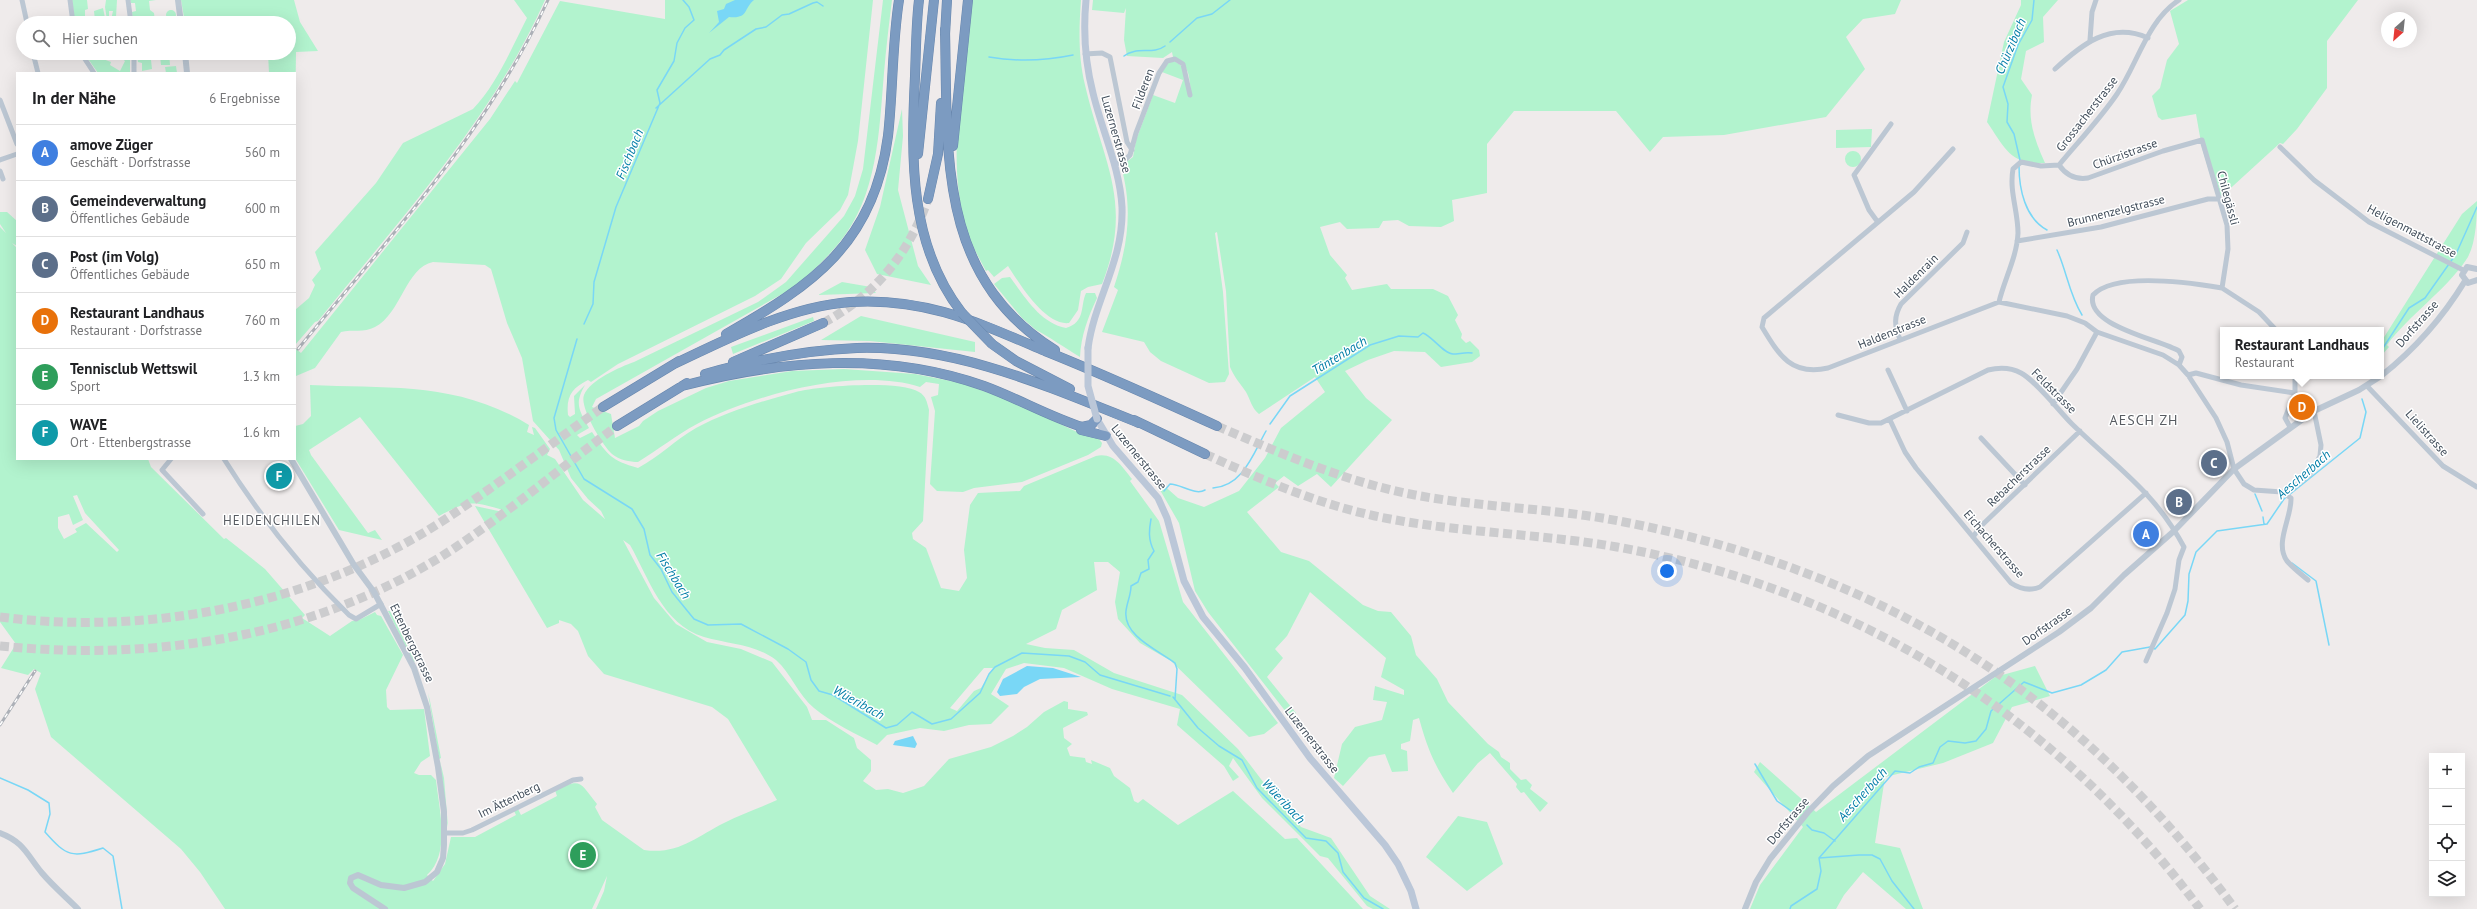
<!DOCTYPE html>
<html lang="de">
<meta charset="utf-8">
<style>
body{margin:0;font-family:"PT Sans",sans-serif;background:#f2f2f2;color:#202124}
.controls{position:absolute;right:12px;bottom:12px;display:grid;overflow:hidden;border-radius:0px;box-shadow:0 4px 16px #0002}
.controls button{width:36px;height:36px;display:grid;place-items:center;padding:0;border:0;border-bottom:1px solid #e0e0e0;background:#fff;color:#202124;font:20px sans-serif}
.compass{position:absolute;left:2381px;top:12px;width:36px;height:36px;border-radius:50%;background:#fff;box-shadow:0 4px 16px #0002;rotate:207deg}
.you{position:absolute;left:1667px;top:571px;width:14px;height:14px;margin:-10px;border:3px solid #fff;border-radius:50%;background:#1a73e8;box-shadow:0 0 0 6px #1a73e833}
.badge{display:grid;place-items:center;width:26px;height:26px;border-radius:50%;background:#0f766e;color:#fff;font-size:13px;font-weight:700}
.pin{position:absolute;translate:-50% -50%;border:2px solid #fff;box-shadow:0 1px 4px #0006}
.popup{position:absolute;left:2220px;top:327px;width:164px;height:52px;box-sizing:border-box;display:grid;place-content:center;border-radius:0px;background:#fff;filter:drop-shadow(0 1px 3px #0005);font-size:13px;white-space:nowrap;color:#757577}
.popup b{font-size:15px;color:#202124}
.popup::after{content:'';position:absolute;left:50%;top:100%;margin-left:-8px;border:8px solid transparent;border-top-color:#fff}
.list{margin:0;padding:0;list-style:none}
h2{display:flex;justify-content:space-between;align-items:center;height:52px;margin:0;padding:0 16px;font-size:17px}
h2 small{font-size:13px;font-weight:400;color:#757577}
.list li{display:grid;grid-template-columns:26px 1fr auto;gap:12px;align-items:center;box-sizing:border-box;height:56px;padding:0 16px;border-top:1px solid #e0e0e0}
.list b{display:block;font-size:15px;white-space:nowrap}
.list p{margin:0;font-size:13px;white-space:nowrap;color:#757577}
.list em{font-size:13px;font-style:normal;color:#757577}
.icon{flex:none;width:22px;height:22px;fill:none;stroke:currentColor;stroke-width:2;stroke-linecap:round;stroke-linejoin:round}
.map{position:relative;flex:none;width:2477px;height:909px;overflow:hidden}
.search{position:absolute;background:#fff;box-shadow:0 4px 16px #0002;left:16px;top:16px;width:280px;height:44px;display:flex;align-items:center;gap:10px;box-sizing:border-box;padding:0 14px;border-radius:22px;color:#757577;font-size:15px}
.panel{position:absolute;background:#fff;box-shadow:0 4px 16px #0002;left:16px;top:72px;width:280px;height:388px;border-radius:0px}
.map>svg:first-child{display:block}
</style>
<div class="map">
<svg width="2477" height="909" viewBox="0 0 2477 909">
<rect width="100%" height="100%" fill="#efebeb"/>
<path fill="#b2f3ce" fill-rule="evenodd" d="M72 0H87L88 9 85 10V22L95 21 94 11 103 8 106 23H75Z
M106 0H117L116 17 121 16V23H114L111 20 113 11H109V19L107 20 105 7Z
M130 0H156L149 1 150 10 154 13 155 22 164 21V23H133L132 12 136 11 135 3H131Z
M181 0H294L300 22 318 51 296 52 295 124V73H269L268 53H289V23H185Z
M514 0H545C491 121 400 219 318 321L315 322 295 345V310L309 298 315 285 312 280 321 269 315 252 376 183 403 143 473 109C497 84 511 49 527 18Z
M665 0H873L858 141 848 195 840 210 806 243 781 279 755 296 618 364 591 382 588 380C572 388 566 396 568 415L570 417 575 414 574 396 585 385C574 404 579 410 589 428L577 435 580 438 592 432C608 456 611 460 638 468 659 457 675 440 696 428 726 412 762 401 796 392 818 386 900 380 919 392 926 396 927 402 929 410L923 521 912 533 913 539 926 548 941 588 959 591 967 578 964 550 970 505 978 493 1020 491 1024 486 1096 456C1114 452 1122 467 1132 479L1130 481 1159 521 1183 602 1278 723 1264 734 1249 737 1171 661 1140 643 1118 619 1115 602 1120 572 1108 562H1094L1097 590 1062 610 1056 629 1026 644 1045 648 1074 650 1114 673 1182 695 1238 749 1274 796 1301 827 1331 838 1370 896 1390 909H1373L1367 906 1328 858 1320 856 1262 798 1233 758 1229 766 1239 777 1233 781 1224 766 1177 725 1180 709 1112 689 1064 668 1024 663 1006 669 991 694 1009 706 991 724 969 725 944 731 920 728 887 735 877 745C856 734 831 722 814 708 798 695 791 673 776 660 755 644 728 644 704 637 662 624 649 578 630 545L623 540 654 598 676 624 707 642 741 649 772 662 807 707 812 720H826L854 738 857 748 871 760V771L863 781 876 790 888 789 903 793 924 786 949 759 991 747 1013 736 1027 727 1044 712 1064 701 1068 702V709L1087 712 1088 715 1063 728 1064 738 1072 744 1067 748 1070 756 1085 758 1086 762 1092 764 1091 760 1110 768 1114 776 1130 788 1134 801 1138 803 1143 799 1178 825 1233 791 1285 839 1297 838 1363 909H596L604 891 607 876 592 909H225L200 872 181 849 51 737 35 689 41 673 34 669 28 675 1 668 16 644 0 622V227L6 233 0 224V212H7L17 221V246L12 243 17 248V459H148L151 467 224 539 226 538 265 569 305 615 302 618 330 636 352 621 359 620 375 612 377 615 381 616 403 655 386 690 387 707 390 710 424 709 430 756 421 762 414 773 419 775H431L436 780C439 809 451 853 427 875L433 881 445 864 451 837H475L516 815 514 811 518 809 521 815 557 796 555 790C582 778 579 782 597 804L595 807 602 820 644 850C678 855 696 837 724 823 741 814 760 808 777 800L728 719 712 707 604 674 588 656 578 631 571 624 559 620V623L547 628 475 506 503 512V510C472 501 469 500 439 516L360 417 309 450 311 455 368 533 375 530 382 540 339 530 295 458V426L303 424 311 416 310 385C391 389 456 381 529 425L527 432 534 435 532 427 535 428 550 449 547 455 555 459 583 500 605 519 601 511 588 499 571 478 559 450 533 421 522 358 507 323 491 269 485 265 433 262C406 267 401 314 375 327 364 333 352 329 341 332L315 368 296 376 295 348 301 353 490 119 515 81 517 83 560 1 665 19ZM77 495 85 513 119 550 117 552 86 523 75 529 77 532 64 539 58 528V517L69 514 73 525 83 520 73 496ZM984 668H993L981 688 974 691 957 711 950 708Z
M883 0H892C889 24 886 48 884 73 879 131 878 196 839 243 825 260 808 276 791 289L596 399 592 407 611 414 615 438 639 426 643 421 658 411 706 388 729 381 792 371 844 369 915 374 961 383 1014 402 1077 432 1098 438 1102 443 1101 447 1088 455 1022 482 974 488 963 492 937 491 930 484 935 411 931 397 938 395 939 384 926 382 920 387C857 367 754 394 697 424 676 435 658 450 638 462 630 462 619 460 612 454 603 446 579 407 584 395 590 380 620 367 634 362L758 302 786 282 844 216 855 196 863 169Z
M972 0H1081C1079 29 1078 56 1085 85 1103 163 1134 202 1102 284L1088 287 1081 291 1078 310 1069 323C1045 326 1019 283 1008 266L994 277 988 270 986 271C978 256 969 241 965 224 946 155 964 70 972 0Z
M1093 0H1901L1895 14 1863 19 1846 37 1865 69 1826 117 1724 135 1663 137 1650 152 1616 111H1514L1487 144V193L1452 200 1454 221 1441 227 1409 226 1398 220 1383 221 1379 228 1347 229 1340 222 1320 227 1330 255 1347 275 1345 278 1352 290 1387 284 1391 289H1433L1448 296 1458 315 1455 320 1462 334 1461 338 1466 343 1470 341 1479 350 1480 356 1472 362 1441 367 1425 352 1394 351 1368 360 1345 371 1366 398 1392 420 1331 487 1317 474 1298 486 1284 476 1275 483 1279 487 1247 512 1281 552 1309 561 1363 605 1378 611 1391 612 1411 636 1416 655 1437 679 1448 702 1488 744 1499 752 1501 757 1510 763V769L1521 780 1526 779 1532 785 1530 789 1548 803 1540 812 1524 792 1521 793 1516 787 1517 784 1490 753 1478 763 1453 793C1435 767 1427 748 1419 718L1413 720 1410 741 1401 744V749L1407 751 1408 771 1392 772 1385 754 1369 757 1343 786 1334 778 1342 744 1355 727 1382 720 1387 702 1373 700 1375 686 1404 695V690L1381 677 1386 658 1310 592 1287 636 1275 649 1283 658 1267 677 1296 713 1290 717 1208 612 1195 591 1179 523 1156 483 1160 482 1178 498 1204 507 1239 491 1265 458 1281 428 1325 392 1315 377 1259 414C1251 407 1251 401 1246 392 1240 383 1234 377 1230 367L1226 291 1217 232 1215 233 1223 292 1229 374 1225 382 1209 383 1161 361 1150 352 1144 342 1102 332 1118 290 1114 287C1128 245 1133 209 1121 166L1133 157 1136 140 1153 95 1175 103 1183 80 1162 72 1169 62 1174 61 1182 66 1191 91C1189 75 1189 64 1173 57L1172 52 1163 58 1127 56 1124 40 1126 8 1124 13 1092 10Z
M2021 0H2058L2043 17 2044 42 2026 51 2021 79 2032 95C2027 120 2035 141 2045 163 2010 165 2005 148 1987 122L2004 42 2021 5Z
M2188 0H2358L2327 41V88L2297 129 2283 144 2280 143 2222 196 2216 194 2202 148 2196 114 2162 120 2158 117 2152 96 2160 88 2167 60 2179 44 2170 11Z
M166 15a5 5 0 1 1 10 0a5 5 0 1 1-10 0Z
M84 53H97L104 56 103 59 111 62 110 65 120 71 125 61 116 54 127 53 130 59V73H98Z
M137 53H146L147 60H151L152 69 142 71V63L138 62Z
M156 53H169L170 65H161L160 56H156Z
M176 66 177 73H166L165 67Z
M902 109 903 136 898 190 918 266 931 285 877 274 865 250 880 207Z
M1872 129 1871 147 1836 148V130Z
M1845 159a8 8 0 1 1 16 0a8 8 0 1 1-16 0Z
M2477 201C2477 217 2476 246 2466 260 2444 292 2410 314 2387 345L2389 347 2381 356V342L2462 214Z
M1010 277C1025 297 1040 323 1066 328 1086 322 1080 306 1086 293H1095L1097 298C1088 317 1081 336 1080 357 1065 348 1048 336 1036 330L1022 318 994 284 1002 278Z
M842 282 871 287 876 293 818 295Z
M861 316 975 342V352L870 341 821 340Z
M813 317 814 321 733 354 731 347Z
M388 611H390L415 662 412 660Z
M2035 666 2050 696 2012 707 1993 743 1943 763 1885 777 1875 843 1900 848 1923 909H1906L1863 872 1844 895 1836 909H1750L1760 885 1803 827 1754 772 1760 762 1816 812 1995 677Z
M428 693 430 701 441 758 439 759Z
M440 761 444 778 448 827 447 823Z
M1458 816 1487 822 1503 864 1467 891 1426 857Z"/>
<path fill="#79d7f6" d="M735 0H754C743 9 749 19 729 17L709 33 719 22 717 11 724 9 726 4Z
M1027 666 1053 668 1081 677 1040 679 1024 687 1017 694 1000 696 997 692 1003 679Z
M913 736 917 744 915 748 893 745 895 741Z"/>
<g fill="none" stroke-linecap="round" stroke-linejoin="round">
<path stroke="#79d7f6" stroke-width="1.5" d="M1170 42 1197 18 1212 14 1230 0
M1124 56C1136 46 1153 55 1165 46
M989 57C1018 62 1044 61 1073 55
M656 108 710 59 720 55 724 50 756 29 766 27 782 15 789 14 813 3 817 2 823 6
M2020 160 2014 134 2007 122 2008 104 2003 87 2018 45 2032 20 2034 0
M2019 166C2019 189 2025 218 2047 230
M2057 250C2067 272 2069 294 2082 315
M584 324 593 304 594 282 616 207 660 103 657 90 674 61 677 43 685 28 694 20 689 7 683 0
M577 339 554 418 556 430 584 479 632 509 644 529 650 555 661 569 672 592 694 619 708 625 741 624 788 649 806 662 811 680 819 691 833 695 886 728 897 725 912 712 932 724 951 719 980 693 989 674 995 667 1022 653 1069 656 1085 662 1100 675 1170 696
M2381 351 2409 308 2425 298 2456 254 2477 207
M1270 424 1290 396 1370 345 1399 336 1418 337 1423 333C1433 337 1444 354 1453 354 1459 354 1465 352 1472 353
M1213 488C1243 486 1253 454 1266 431
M1164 491 1170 484C1181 484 1195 496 1205 490
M2255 494 2262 511
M2263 517 2264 524
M1151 519C1149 530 1148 540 1154 551L1148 560 1149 569 1141 573 1138 582 1131 586C1131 595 1127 602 1126 611 1123 636 1158 650 1175 663L1177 669 1175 699
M2292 563 2316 581 2329 645
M2153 648 2155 649 2185 615 2188 601 2189 574 2196 552 2217 531 2267 524 2284 499 2360 438 2366 412 2362 399
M1173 697 1198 728 1219 746 1242 760 1257 788 1306 838 1326 841 1338 853 1343 872 1364 898 1383 909
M1755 764 1777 801 1797 815
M0 778 28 790 49 803 50 814 45 832C67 857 72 858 103 848L113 856 122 909
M1807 825 1812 830 1824 833 1835 841
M1819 858 1859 855H1872L1880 859 1892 881 1914 909
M1790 909 1791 906 1817 889 1821 871 1819 858 1895 771 1910 773 1919 767 1933 763 1940 747 1948 741 1965 743 1976 741 1986 729 1991 711 2024 682 2052 693 2081 685 2106 670 2122 652 2150 647"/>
<path stroke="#ccccce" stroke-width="9" stroke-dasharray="9 4.5" stroke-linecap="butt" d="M823 323C874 296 909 254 928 199
M1217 426C1282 454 1346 482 1415 495 1484 508 1555 508 1624 522 1885 573 2078 694 2235 909
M1205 454C1260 479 1315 503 1375 516 1455 533 1537 533 1617 547 1854 589 2057 716 2200 909
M0 617C151 636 312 605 441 522 496 486 549 445 603 407
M0 646C160 662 324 636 459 545 514 508 564 465 617 426"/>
<defs>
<path id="motorway" d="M919 0C916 25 916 51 915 76 911 159 909 245 962 313
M945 29C948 152 936 276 1055 350
M945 35 947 0
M953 146 968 0
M918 154 934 0
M928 199 938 154 941 103
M726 334C813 285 874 243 888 136 893 91 892 45 899 0
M992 344 1016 361 1070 389
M733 362 823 323
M674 364C729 338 788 307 850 302 925 297 979 323 1045 351 1103 374 1160 400 1217 426
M705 374C755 360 805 350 857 348 956 345 1049 387 1139 423
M682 386C781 360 885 351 984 386 1017 398 1048 416 1082 427L1091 425 1097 419
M603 407 679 361
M1134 420 1205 454
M617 426 687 383
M1081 430 1106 436"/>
</defs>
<use href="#motorway" stroke="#6786ad" stroke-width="10"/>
<path stroke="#bcc7d3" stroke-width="5" d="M22 0 27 23
M70 0 73 23
M128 0 131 23
M2090 40 2092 12 2096 0
M33 53 38 73
M81 53 94 73
M134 53V73
M1085 54 1102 53 1110 57 1127 142 1132 150
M2055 69C2081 45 2110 21 2148 38
M0 100 17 144
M2280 147 2314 180 2369 222 2463 270
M1953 149 1914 192 1764 318 1762 327C1779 355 1791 376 1828 368L1999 302 2067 316 2085 323 2097 332 2163 355 2179 365 2188 375 2216 418 2227 442 2234 469 2244 484 2254 490 2282 492 2291 498C2292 517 2274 543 2287 561 2293 568 2301 574 2308 580
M0 160 17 154
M1114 164 1123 162 1130 155 1136 133 1159 73 1167 61 1175 59 1183 64 1190 95
M2059 165C2066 175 2075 180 2088 178L2163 151 2202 140 2227 225 2228 249 2222 288 2259 312 2276 330
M0 171 3 179
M1877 221 1869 210 1854 175 1891 124
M2017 241 2101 227 2208 199H2219
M1999 302C2004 280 2017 257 2018 233 2018 211 2009 191 2013 169L2021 162 2041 166 2059 165C2078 142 2100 119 2117 94 2138 63 2147 21 2179 0
M1900 339C1894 326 1894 316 1901 304L1963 243 1967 232
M2179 365 2182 357 2179 351C2159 339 2085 326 2093 295 2116 271 2192 283 2222 288
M1888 370 1907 411
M2188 375 2196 373 2241 385 2295 393
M2367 386 2443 466 2477 487
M2053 404 2077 369 2097 332
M1838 415 1869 423H1881L1988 370C2000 367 2010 367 2021 373 2036 381 2059 411 2072 424 2116 467 2154 491 2184 547L2179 560 2175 589 2167 613 2146 661
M1890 420 1905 452 1916 468 2011 583C2020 589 2030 591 2040 587L2146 493
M2290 427 2285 418 2295 393V376
M1981 438 2025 485
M171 459 162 470 203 514
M224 459C261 518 299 566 349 615L356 619 381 604
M2287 493 2310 474 2320 456 2321 445 2314 411
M1973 537 1980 527 2080 431
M444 833H463L472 830 573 780 581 779"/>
<path stroke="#bcc7d3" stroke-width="6" d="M178 0 181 23
M185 53 187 73
M2477 269 2467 267 2462 275 2468 283 2477 280
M2381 376C2414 350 2443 317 2465 281
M291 459 354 565 374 592 414 668 427 707 438 767 444 812V845L443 858 437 872 425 882 404 888 381 885 358 875 351 878 350 883 353 888 385 909
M0 833C24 842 27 855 42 873 53 886 66 897 78 909
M1745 909 1756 882 1770 859 1808 812 1833 786 1868 756 2059 632 2091 608 2124 575 2174 531 2234 469 2314 411 2359 390 2381 376"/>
<path stroke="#bbc7d8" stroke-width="7" d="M1086 0C1083 32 1085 62 1093 93 1102 131 1120 168 1122 207 1124 260 1095 298 1088 348
M1097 419 1113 446 1158 498 1167 518 1184 581 1203 617 1245 668 1310 758 1385 845 1398 864 1411 891 1416 909"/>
<use href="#motorway" stroke="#7c9bc1" stroke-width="9"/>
<defs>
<path id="rail" d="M298 349C389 238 488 131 548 0
M0 725 35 671"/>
</defs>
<use href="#rail" stroke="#acb0b7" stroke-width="3"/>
<use href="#rail" stroke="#fff" stroke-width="1.5" stroke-dasharray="4.5" stroke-linecap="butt"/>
<defs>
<path id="motorway-bridge" d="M962 313 992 344"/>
</defs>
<use href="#motorway-bridge" stroke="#6786ad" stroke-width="10" stroke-linecap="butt"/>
<path stroke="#bbc7d8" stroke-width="7" d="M1088 348V386L1097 419"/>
<use href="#motorway-bridge" stroke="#7c9bc1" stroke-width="9"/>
</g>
<g text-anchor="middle" stroke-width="3" stroke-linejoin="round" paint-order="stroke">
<g font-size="12" fill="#424e5b" stroke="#fff">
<text transform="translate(1143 89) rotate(-69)" y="4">Filderen</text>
<text transform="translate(2087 114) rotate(-52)" y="4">Grossacherstrasse</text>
<text transform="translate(1116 134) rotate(74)" y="4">Luzernerstrasse</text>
<text transform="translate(2125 154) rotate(-20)" y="4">Chürzistrasse</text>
<text transform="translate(2228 198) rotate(75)" y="4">Chilegässli</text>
<text transform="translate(2116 211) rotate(-14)" y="4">Brunnenzelgstrasse</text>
<text transform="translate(2412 231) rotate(28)" y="4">Heligenmattstrasse</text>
<text transform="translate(1916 276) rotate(-45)" y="4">Haldenrain</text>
<text transform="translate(2417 324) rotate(-49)" y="4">Dorfstrasse</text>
<text transform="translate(1892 332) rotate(-22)" y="4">Haldenstrasse</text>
<text transform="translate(2054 391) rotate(45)" y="4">Feldstrasse</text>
<text transform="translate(2427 433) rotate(48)" y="4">Lielistrasse</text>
<text transform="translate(1139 457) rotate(51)" y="4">Luzernerstrasse</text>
<text transform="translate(2019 476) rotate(-44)" y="4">Rebacherstrasse</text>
<text transform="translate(1994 544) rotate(49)" y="4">Eichacherstrasse</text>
<text transform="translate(2047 626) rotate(-35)" y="4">Dorfstrasse</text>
<text transform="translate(412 643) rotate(64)" y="4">Ettenbergstrasse</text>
<text transform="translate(1312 740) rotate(52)" y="4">Luzernerstrasse</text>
<text transform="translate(509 800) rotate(-26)" y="4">Im Ättenberg</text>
<text transform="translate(1788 821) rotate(-50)" y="4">Dorfstrasse</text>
</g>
<g font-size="13" font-style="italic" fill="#017da7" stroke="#fff">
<text transform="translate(2010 46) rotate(-67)" y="5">Chürzibach</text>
<text transform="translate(629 154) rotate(-68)" y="5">Fischbach</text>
<text transform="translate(1339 355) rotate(-31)" y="5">Täntenbach</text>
<text transform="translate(2303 474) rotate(-41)" y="5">Aescherbach</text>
<text transform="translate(674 575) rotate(58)" y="5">Fischbach</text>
<text transform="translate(859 702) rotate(29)" y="5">Wüeribach</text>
<text transform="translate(1862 794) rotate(-48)" y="5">Aescherbach</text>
<text transform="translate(1284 801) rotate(47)" y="5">Wüeribach</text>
</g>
<g font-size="13" letter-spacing="1" fill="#575b61" stroke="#fff">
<text x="272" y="525">HEIDENCHILEN</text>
</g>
<g font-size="14" letter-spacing="1" fill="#575b61" stroke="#fff">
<text x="2144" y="425">AESCH ZH</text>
</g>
</g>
</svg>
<div class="controls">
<button>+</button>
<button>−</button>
<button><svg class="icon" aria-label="locate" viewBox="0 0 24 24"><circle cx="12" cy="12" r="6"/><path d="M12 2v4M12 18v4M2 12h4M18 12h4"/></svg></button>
<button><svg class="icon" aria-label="layers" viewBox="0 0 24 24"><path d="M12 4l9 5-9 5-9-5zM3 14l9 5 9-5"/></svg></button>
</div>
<svg class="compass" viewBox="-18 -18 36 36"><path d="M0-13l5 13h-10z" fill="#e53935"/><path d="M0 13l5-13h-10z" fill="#757577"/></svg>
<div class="you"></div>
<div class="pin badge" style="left:2146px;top:534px;background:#3f7fe0">A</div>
<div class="pin badge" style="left:2179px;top:502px;background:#5c6f8a">B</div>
<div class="pin badge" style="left:2214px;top:463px;background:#5c6f8a">C</div>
<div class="pin badge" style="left:2302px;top:407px;background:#e8710a">D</div>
<div class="popup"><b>Restaurant Landhaus</b>Restaurant</div>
<div class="pin badge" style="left:583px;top:855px;background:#2e9e5b">E</div>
<div class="pin badge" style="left:279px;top:476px;background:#0f9aa8">F</div>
<div class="search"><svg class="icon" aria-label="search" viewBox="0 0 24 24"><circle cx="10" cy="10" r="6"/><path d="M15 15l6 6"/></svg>Hier suchen</div>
<section class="panel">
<h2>In der Nähe<small>6 Ergebnisse</small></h2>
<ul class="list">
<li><span class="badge" style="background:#3f7fe0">A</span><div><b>amove Züger</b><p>Geschäft · Dorfstrasse</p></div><em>560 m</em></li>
<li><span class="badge" style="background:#5c6f8a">B</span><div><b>Gemeindeverwaltung</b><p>Öffentliches Gebäude</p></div><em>600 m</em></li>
<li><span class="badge" style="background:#5c6f8a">C</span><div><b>Post (im Volg)</b><p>Öffentliches Gebäude</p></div><em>650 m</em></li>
<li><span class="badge" style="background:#e8710a">D</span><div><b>Restaurant Landhaus</b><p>Restaurant · Dorfstrasse</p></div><em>760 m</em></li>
<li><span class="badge" style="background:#2e9e5b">E</span><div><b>Tennisclub Wettswil</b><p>Sport</p></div><em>1.3 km</em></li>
<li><span class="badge" style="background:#0f9aa8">F</span><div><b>WAVE</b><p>Ort · Ettenbergstrasse</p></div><em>1.6 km</em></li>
</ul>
</section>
</div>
